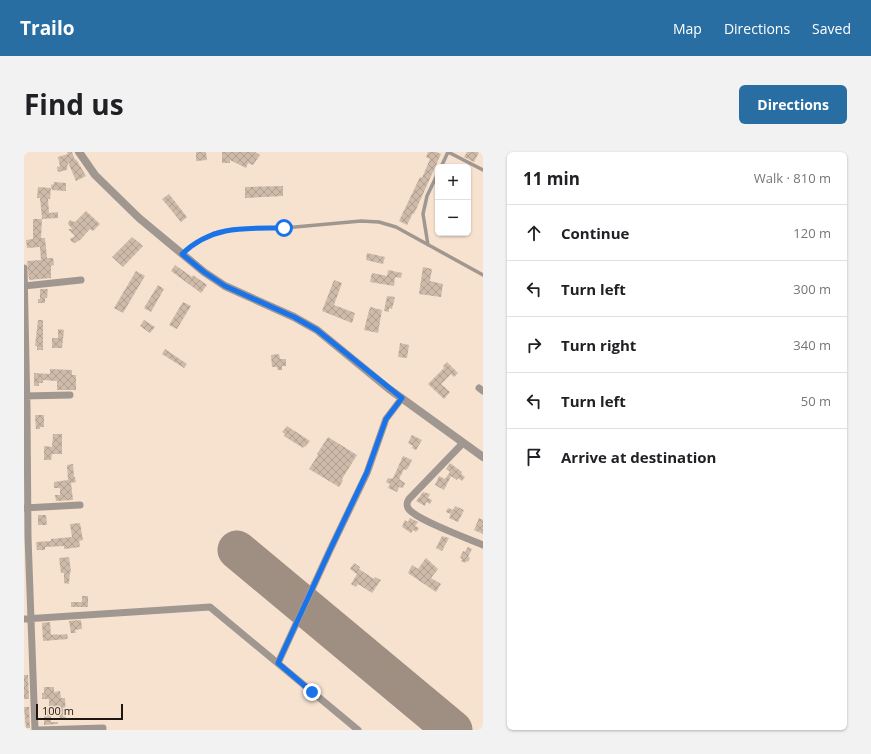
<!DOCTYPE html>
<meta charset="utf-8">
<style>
body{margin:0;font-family:"Open Sans",sans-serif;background:#f2f2f2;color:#202124}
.controls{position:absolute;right:12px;top:12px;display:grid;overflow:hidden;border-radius:6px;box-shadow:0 1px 3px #0004}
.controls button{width:36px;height:36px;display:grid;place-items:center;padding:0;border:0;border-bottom:1px solid #e0e0e0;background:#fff;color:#202124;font:20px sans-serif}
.scale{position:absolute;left:12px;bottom:10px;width:87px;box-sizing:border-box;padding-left:4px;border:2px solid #1e1711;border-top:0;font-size:11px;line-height:14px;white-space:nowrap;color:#1e1711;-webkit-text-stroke:3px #f7e2d0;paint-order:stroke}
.stop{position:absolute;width:12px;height:12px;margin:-9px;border:3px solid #1a73e8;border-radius:50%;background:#fff}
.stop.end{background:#1a73e8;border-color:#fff;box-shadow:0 1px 4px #0008}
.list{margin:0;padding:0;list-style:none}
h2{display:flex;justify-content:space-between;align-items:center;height:52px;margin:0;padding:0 16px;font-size:17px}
h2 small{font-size:13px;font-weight:400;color:#757577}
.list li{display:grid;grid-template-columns:26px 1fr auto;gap:12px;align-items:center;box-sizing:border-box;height:56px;padding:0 16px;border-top:1px solid #e0e0e0}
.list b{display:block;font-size:15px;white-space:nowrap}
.list em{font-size:13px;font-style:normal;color:#757577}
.icon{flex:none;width:22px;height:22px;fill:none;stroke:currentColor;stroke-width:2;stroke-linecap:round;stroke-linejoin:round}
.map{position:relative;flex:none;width:459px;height:578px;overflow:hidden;border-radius:6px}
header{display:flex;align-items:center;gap:24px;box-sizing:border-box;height:56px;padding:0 20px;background:#286ea3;color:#fff}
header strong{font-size:19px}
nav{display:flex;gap:22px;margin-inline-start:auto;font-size:14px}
.intro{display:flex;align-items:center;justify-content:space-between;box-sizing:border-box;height:96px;padding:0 24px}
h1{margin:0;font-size:28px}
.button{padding:10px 18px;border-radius:6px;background:#286ea3;color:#fff;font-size:14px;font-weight:700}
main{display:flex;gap:24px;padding:0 24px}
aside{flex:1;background:#fff;border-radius:6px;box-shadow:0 1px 3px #0004}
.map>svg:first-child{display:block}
</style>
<header>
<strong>Trailo</strong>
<nav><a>Map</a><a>Directions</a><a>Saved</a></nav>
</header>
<div class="intro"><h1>Find us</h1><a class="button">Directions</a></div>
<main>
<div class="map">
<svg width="459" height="578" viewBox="0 0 459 578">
<defs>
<pattern id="building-cross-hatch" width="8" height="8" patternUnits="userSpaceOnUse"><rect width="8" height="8" fill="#cdbaa8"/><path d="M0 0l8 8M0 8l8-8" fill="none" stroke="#b09f90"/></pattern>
</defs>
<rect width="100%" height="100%" fill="#f7e2d0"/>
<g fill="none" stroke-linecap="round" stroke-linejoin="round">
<path stroke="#9e8f82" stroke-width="39" d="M213 398 429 578"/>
</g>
<path fill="url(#building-cross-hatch)" d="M43 0H48L51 8 52 7 62 24 52 29 44 10 43 18 34 20 33 15 36 14 34 5 44 2Z
M172 0H182L183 8 172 9Z
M198 0H231L236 3 229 13 224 11 222 16 206 8V11H198Z
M404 0H412L417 2 390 62 389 61 383 73 375 69 396 25 398 26 406 7 402 5Z
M443 0H455L450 10 440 5Z
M30 30 42 31V39L28 38 27 33 30 32Z
M259 34V44L221 46V35Z
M14 35 27 36 26 47H24L25 61 34 60V66L18 67 16 46H13Z
M145 42 163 65 157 70 138 47Z
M62 59 76 72 69 79 66 77 56 88 51 91 48 90 46 87 51 84 44 77H48L44 72V71L46 68 51 70Z
M9 67H18L17 86H21L23 106H29L30 113 27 114V126L5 128 3 109 17 108 16 95 3 96 2 88 9 87Z
M108 85 119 94 99 115 88 105Z
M343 101 361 105 359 112 342 108Z
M151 113 168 125 169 123 183 133 177 141 147 119Z
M399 115 408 117 406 129 419 132 417 145 395 142Z
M364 118 378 121 377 126 371 125 370 134 346 130 348 121 363 124Z
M112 119 121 124 99 161 90 156Z
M310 128 318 131 310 153 331 161 328 171 298 159Z
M134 133 140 137 127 160 120 156Z
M16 137H24L23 146H21V151H14V147H16Z
M363 144 371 145 368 157 365 156V160L360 159Z
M159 150 167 154 153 177 145 173Z
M346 155 358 158 354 181 340 178Z
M14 168H19V198H13V194H11Z
M120 168 131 175 126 181 116 174Z
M34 177 40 178 38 196H28V186H34Z
M376 191 385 193 383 206 374 205Z
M141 197 163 212 160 216 138 202Z
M255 202 256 207H262V214H258V218H254L253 215H248L247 203Z
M423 210 434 221 430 225 427 222 417 232 426 240 420 247 404 232 420 216 419 214Z
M26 217 48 218V223H52V238H33V229L19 228V231H15V234H10V221L26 222Z
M11 263H20V275H16V277H12Z
M263 274 286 289 281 295 280 294 279 296 260 284 261 282 258 280Z
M29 282H38V302H28L27 308H20V294L28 295Z
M388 283 398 288 392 298 388 296 389 294 384 291Z
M304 285 333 303 318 327 319 328 315 335 285 317 294 303 293 302Z
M379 304 388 308 384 316 382 318 380 317 375 327 381 331 379 336 375 335 373 340 364 336 366 332 362 330 364 326 368 327 370 324Z
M426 311 438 320 437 322 441 325 438 329 434 326 433 328 427 324 420 338 411 333 415 324 421 327 426 320 422 317Z
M49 312 50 325H51L52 330 47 331 49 348 32 349 31 343H36V336H30V330L44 328 43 313Z
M399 340 406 342 404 346 408 348 406 352 402 350 401 354 392 349Z
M431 354 440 358 434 370 425 366 427 362 422 360 424 356 429 358Z
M14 363H22L23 373H14Z
M386 366 394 370 391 374 395 376 392 380 389 378 387 381 378 375 381 368 384 370Z
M455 366 459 368V382L450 378Z
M56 371 59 388 55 389 56 395 40 397V394L21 395V398H13L12 390 27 389V387L48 385 46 372Z
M418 384 425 386 418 399 412 396Z
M444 395 448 397 444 405 446 406 444 410 442 409 441 411 437 409 438 407 436 406 439 399 441 400Z
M45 405 47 420H46L45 432 40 431V421H37L35 406Z
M402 406 414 417 407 426 417 432 412 440 384 421 388 413 394 417Z
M330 411 336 415 335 417 350 427 351 425 357 428 348 441 334 432 332 435 327 432 333 422 326 417Z
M58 444H64V455H47V450H58Z
M57 468 58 477 51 478 52 481H47L45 469Z
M26 470 27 483 34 482V483L43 482 44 487 19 489 18 471Z
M0 523H4L5 547H0Z
M20 535H30V540L36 539 37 546H41L42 568H36L35 560H27V570H34V572L20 573V556H25V547H18V541H20Z
M0 555H5L6 576H2Z"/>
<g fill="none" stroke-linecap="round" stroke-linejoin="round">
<path stroke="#a09890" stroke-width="3.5" d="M424 0 459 18
M417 15 424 0
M404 93 399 62 403 44 414 21
M158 102 167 94 190 81 210 77 260 76 337 69 355 70 372 75 459 123"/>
<path stroke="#a09890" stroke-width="7" d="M0 116 3 257 4 385 11 578
M0 134 57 128
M455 236 459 239
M0 244 46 243
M439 291 385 347C383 350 382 352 384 356 390 367 445 387 459 393
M0 356 56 353
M0 467 186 455 334 578
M254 511 306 398 343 321 362 267 378 246
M14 578 79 576"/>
<path stroke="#a09890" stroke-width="8" d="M55 0 71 23 115 66 180 120 201 134 270 165 293 178 365 237 459 305"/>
</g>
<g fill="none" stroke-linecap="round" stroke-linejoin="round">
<path stroke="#1a73e8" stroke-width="5" d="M260 76C222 76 188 73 158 102L180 120 201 134 270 165 293 178 378 246 362 267 343 320 306 398 254 511 288 540"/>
</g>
</svg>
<div class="controls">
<button>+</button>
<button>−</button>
</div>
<div class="scale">100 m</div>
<div class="stop" style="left:260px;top:76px"></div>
<div class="stop end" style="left:288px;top:540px"></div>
</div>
<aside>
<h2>11 min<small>Walk · 810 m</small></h2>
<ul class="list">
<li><svg class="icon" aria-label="ahead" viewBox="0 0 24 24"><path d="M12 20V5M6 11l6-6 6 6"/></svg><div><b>Continue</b></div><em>120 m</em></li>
<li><svg class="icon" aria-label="left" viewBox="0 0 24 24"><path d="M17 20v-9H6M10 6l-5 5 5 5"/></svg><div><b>Turn left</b></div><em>300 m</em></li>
<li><svg class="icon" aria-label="right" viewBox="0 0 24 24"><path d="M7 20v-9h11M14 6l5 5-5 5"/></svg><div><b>Turn right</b></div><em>340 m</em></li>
<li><svg class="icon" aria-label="left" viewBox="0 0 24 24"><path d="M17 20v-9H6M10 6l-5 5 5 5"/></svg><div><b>Turn left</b></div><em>50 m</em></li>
<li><svg class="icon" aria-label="arrive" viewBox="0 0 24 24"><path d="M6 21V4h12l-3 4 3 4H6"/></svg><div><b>Arrive at destination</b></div></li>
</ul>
</aside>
</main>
